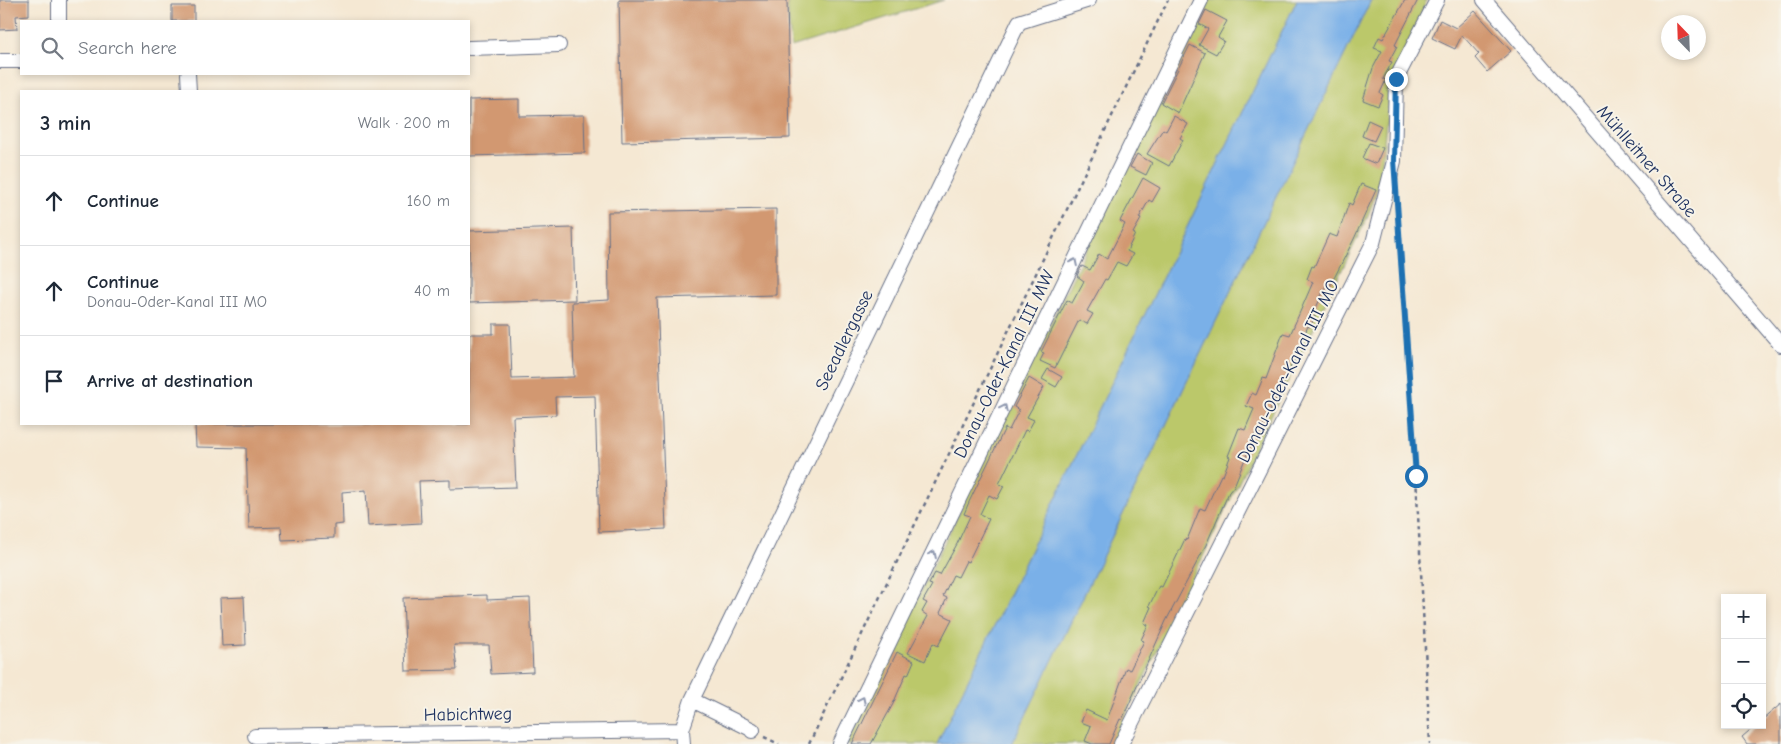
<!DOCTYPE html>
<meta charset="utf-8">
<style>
body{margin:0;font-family:"Comic Neue",sans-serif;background:#f6f6f7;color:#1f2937}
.controls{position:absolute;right:15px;bottom:15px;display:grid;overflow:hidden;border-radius:0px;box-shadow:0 2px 8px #0003}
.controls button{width:45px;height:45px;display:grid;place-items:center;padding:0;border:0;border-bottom:1px solid #e0e1e3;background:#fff;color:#1f2937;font:25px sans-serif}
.compass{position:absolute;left:1661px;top:15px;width:45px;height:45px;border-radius:50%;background:#fff;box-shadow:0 2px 8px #0003;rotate:337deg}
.stop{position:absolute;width:15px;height:15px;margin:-11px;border:4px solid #1f6fb2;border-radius:50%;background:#fff}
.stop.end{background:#1f6fb2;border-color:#fff;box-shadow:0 1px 5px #0008}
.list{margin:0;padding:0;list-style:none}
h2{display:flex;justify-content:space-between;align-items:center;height:65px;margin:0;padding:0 20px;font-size:21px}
h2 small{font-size:16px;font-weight:400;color:#747a83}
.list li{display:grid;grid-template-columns:32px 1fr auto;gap:15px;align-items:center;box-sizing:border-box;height:90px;padding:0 20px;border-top:1px solid #e0e1e3}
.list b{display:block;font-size:19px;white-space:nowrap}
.list p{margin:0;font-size:16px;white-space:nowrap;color:#747a83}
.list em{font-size:16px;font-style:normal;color:#747a83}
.icon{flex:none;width:28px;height:28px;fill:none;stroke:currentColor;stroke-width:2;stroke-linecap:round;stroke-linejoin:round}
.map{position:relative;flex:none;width:1781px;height:744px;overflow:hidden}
.search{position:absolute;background:#fff;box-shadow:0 2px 8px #0003;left:20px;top:20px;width:450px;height:55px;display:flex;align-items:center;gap:12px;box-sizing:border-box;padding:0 18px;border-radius:0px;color:#747a83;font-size:19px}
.panel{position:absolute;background:#fff;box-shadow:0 2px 8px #0003;left:20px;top:90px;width:450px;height:335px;border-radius:0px}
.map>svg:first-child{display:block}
</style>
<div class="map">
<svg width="1781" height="744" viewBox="0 0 1781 744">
<rect width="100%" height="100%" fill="#f7f3e8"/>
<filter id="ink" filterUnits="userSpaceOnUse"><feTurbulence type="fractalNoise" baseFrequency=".02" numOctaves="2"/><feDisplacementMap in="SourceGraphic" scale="10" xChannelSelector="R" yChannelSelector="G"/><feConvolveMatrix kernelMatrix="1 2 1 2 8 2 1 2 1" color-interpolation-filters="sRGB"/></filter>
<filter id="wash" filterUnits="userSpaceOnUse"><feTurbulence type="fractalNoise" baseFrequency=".0096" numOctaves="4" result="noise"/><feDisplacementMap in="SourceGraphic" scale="20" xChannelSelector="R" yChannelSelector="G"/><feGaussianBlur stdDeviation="1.12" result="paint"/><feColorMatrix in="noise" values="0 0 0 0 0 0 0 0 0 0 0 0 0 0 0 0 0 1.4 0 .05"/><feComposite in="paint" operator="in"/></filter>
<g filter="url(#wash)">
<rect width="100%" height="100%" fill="#f5e8d3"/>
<path fill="#bbc86a" stroke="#6b7c64" d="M787 0H944L791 47Z
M1207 0H1297L937 744H847Z
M1371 0H1427L1390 84 1382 163 1376 194 1366 220 1112 744H1012Z"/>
<path fill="#7ab0e8" stroke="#4a70a3" d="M1297 0H1371L1012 744H937Z"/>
<g id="blocks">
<path fill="#d29871" d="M0 0H29V15L16 16 17 29 0 30Z
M619 0H787L790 138 622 142Z
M1405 0H1418L1395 45 1397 46 1389 61 1392 62 1383 79 1386 80 1380 93 1383 95 1378 106 1363 100 1373 68 1382 51 1374 48 1379 37 1383 39Z
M172 6H194V21H172Z
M1206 10 1227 21 1218 37 1224 41 1216 54 1199 45 1208 29 1199 24Z
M1475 11 1511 51 1487 72 1475 58 1479 54 1462 35 1455 49 1432 38 1440 20 1456 28Z
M1190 45 1205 53 1178 113 1161 103Z
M519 99V116L584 115 585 153 469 156V100Z
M1174 116 1188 124 1180 138 1183 140 1169 166 1147 154 1163 129 1166 131Z
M1368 120 1381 126 1374 141 1362 136Z
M1369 143 1383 148 1376 164 1362 158Z
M1137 154 1152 163 1146 175 1130 167Z
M1143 178 1160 188 1152 202 1149 200 1139 218 1141 219 1133 233 1135 234 1127 251 1133 254 1126 266 1117 262 1107 280 1105 279 1087 311 1093 314 1087 324 1079 320 1055 368 1040 361 1044 353 1041 352 1067 300 1072 303 1084 281 1077 276 1079 271 1082 266 1090 270 1099 254 1107 259 1125 224 1120 221Z
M1361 184 1376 190 1354 239 1329 288 1325 287 1314 313 1316 314 1310 327 1308 326 1284 383 1259 433 1256 432 1234 486 1229 492 1206 545 1166 621 1122 720 1120 719 1109 744H1092L1085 741 1091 726 1081 722 1086 710 1107 720 1126 668 1130 670 1144 641 1141 640 1148 625 1144 623 1151 607 1149 606 1159 586 1162 587 1185 539 1187 540 1200 508 1205 510 1221 475 1223 476 1230 457 1228 456 1239 428 1245 430 1254 409 1246 406 1252 393 1256 395 1263 378 1266 379 1283 333 1290 335 1313 282 1307 279 1312 266 1314 267 1329 234 1337 237 1349 203 1352 205Z
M776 209V295L657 298 666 529 599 532 595 396 555 397 556 415 513 417 516 487 450 489V480L419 481 421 523 368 526 366 490 342 492 343 524 334 525V538L282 540 281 527 249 528 246 448 196 447 195 424H469V334H493V324H510L512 379 574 377 572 302 609 300 608 212Z
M573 228 575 300 469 303V231Z
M1048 369 1062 377 1056 387 1042 379Z
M1029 378 1044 387 1027 417 1034 420 1028 431 1025 430 999 484 1004 486 997 499 989 495 980 514 989 519 968 562 966 561 958 577 953 575 943 596 947 598 940 613 952 619 938 646 933 643 925 661 908 653 928 616 922 612 927 603 923 601 932 585 929 584 935 573 940 575 957 544 970 516 964 514 969 502 1005 428 1009 430 1019 410 1014 407Z
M487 595V600L530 598 533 672 491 674 489 645H454L457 670 406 671 403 598Z
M244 597 246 645 222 646 220 598Z
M897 652 914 661 908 675 906 674 893 704 871 744H852Z
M1781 704V744H1747L1742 737 1756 725H1762V720Z"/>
</g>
</g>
<g filter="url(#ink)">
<use href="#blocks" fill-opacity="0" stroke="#677087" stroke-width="1"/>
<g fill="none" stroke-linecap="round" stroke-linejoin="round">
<defs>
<path id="minor" d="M59 0V21
M1484 0 1781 345
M469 48 559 45
M0 61H21
M188 74 189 91
M692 700 753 730 752 731
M255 736 682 730
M683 744 682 730 692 700 1019 22 1089 0
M840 744 1201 0
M1121 744 1373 243 1394 161 1396 79 1437 0"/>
</defs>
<use href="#minor" stroke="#677087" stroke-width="16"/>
<path stroke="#677087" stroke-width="2.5" stroke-dasharray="4 4" stroke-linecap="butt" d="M1397 207 1416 476 1430 744
M764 737 779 744
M809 744 1168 0"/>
<use href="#minor" stroke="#fff" stroke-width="14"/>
</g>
<defs><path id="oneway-chevron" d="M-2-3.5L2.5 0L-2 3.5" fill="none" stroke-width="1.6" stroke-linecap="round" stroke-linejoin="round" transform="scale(1.25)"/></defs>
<g stroke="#8d97ae">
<use href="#oneway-chevron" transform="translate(1074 262) rotate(-64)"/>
<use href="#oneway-chevron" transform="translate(1004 408) rotate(-64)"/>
<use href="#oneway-chevron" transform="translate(933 554) rotate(-64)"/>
<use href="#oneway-chevron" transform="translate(862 700) rotate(-64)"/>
</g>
</g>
<g fill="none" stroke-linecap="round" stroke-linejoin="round" filter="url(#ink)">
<path stroke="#1f6fb2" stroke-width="6" d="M1396 79 1394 160 1416 476"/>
</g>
<g text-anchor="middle" stroke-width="4" stroke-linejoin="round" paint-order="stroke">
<g font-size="18" fill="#1b2f5e" stroke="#f7f3e8">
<text transform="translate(1647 161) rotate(49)" y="6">Mühlleitner Straße</text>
<text transform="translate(844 340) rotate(-64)" y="6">Seeadlergasse</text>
<text transform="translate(1004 364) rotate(-64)" y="6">Donau-Oder-Kanal III MW</text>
<text transform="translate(1288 371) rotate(-63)" y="6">Donau-Oder-Kanal III MO</text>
<text transform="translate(468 714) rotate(-1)" y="6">Habichtweg</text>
</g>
</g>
</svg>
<div class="controls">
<button>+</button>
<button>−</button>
<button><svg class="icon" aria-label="locate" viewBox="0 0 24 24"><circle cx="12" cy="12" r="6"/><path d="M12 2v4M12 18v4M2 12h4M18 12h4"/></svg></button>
</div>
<svg class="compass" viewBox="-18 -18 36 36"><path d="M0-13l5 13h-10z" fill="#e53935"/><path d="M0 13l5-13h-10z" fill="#747a83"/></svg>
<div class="stop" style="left:1416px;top:476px"></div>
<div class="stop end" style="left:1396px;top:79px"></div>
<div class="search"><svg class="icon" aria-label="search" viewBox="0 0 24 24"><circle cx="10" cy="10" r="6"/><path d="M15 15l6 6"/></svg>Search here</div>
<section class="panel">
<h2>3 min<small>Walk · 200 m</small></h2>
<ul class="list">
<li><svg class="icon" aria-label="ahead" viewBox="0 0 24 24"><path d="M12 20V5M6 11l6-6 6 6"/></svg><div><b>Continue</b></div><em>160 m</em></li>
<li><svg class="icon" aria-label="ahead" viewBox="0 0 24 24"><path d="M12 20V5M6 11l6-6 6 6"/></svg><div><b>Continue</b><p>Donau-Oder-Kanal III MO</p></div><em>40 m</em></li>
<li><svg class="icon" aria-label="arrive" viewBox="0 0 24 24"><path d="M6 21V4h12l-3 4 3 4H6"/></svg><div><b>Arrive at destination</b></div></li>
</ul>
</section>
</div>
